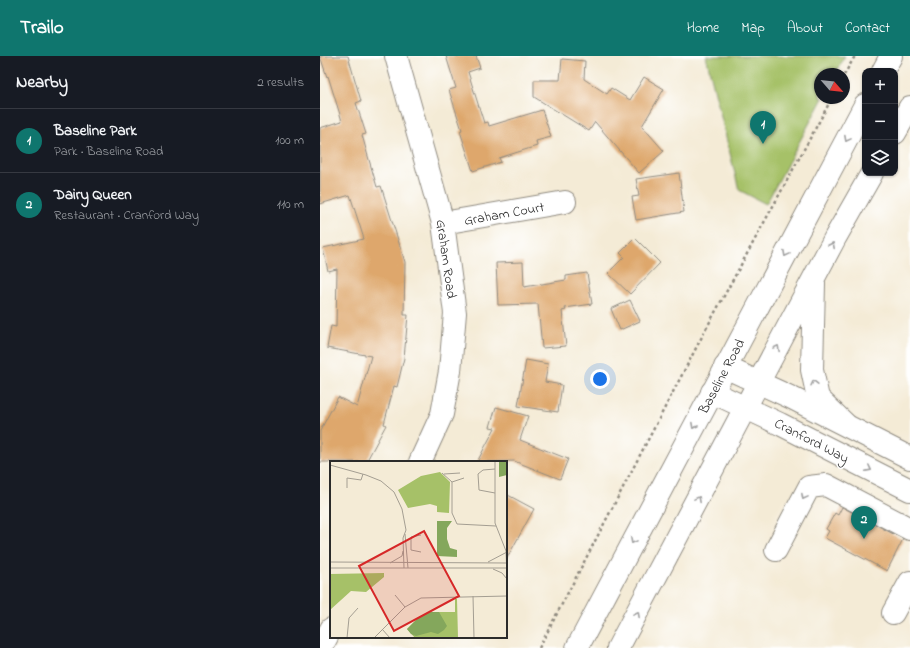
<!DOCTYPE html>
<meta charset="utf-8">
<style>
body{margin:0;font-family:"Indie Flower",sans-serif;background:#20242c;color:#f1f3f6}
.controls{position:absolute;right:12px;top:12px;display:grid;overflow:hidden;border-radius:8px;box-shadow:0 1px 3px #0004}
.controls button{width:36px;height:36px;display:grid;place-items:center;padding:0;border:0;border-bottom:1px solid #363941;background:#171b24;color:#f1f3f6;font:20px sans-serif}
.compass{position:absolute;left:494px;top:12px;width:36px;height:36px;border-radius:50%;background:#171b24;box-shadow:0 1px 3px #0004;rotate:118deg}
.you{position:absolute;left:280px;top:323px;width:14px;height:14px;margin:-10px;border:3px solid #fff;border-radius:50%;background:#1a73e8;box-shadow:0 0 0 6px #1a73e833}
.badge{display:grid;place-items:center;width:26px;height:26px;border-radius:50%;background:#0f766e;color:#fff;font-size:13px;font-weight:700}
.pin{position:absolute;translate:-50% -33px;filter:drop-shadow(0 1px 2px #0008)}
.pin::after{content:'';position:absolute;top:21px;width:14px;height:12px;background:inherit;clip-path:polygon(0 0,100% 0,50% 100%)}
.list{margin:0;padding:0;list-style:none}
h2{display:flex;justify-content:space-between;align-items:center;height:52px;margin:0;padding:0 16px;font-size:17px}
h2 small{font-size:13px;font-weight:400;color:#9ea1a6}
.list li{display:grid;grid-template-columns:26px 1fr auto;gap:12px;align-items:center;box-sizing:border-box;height:64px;padding:0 16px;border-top:1px solid #363941}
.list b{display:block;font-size:15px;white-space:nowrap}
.list p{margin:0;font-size:13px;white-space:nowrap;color:#9ea1a6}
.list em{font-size:13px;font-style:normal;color:#9ea1a6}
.icon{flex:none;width:22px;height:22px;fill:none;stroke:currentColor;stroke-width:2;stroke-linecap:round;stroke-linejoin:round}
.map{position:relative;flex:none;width:590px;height:592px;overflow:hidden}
header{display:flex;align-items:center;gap:24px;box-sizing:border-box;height:56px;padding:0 20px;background:#0f766e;color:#fff}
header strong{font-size:19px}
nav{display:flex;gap:22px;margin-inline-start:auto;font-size:14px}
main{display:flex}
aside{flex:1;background:#171b24}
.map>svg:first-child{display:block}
</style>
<header>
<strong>Trailo</strong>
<nav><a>Home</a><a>Map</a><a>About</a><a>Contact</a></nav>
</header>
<main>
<aside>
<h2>Nearby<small>2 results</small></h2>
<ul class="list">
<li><span class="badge">1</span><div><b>Baseline Park</b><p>Park · Baseline Road</p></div><em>100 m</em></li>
<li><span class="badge">2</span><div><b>Dairy Queen</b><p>Restaurant · Cranford Way</p></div><em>110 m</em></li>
</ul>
</aside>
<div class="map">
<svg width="590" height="592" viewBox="0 0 590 592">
<rect width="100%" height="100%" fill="#fff"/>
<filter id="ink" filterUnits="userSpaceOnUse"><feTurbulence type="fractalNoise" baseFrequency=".025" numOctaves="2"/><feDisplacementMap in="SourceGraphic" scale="8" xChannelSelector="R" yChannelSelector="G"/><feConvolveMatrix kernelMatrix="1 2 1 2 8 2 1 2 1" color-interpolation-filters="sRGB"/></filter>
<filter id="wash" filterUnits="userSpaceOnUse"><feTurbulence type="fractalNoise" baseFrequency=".012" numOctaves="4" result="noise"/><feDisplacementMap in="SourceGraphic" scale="16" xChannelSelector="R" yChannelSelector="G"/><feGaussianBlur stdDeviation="0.9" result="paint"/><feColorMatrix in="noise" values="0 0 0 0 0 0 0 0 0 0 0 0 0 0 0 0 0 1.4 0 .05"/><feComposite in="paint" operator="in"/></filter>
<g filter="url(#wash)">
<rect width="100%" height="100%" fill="#f4ebd6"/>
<path fill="#a6c168" stroke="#68764a" d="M386 0H525L515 18H500V42H503L446 148 419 134Z"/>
<g id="blocks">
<path fill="#dea76c" d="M0 0H28L41 45 36 47 46 78 42 79 47 97 57 131 61 130 85 206 84 259H88L84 302 77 331 74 330 64 368 66 369 46 406H0V375L18 341 37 351 51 300 7 292 11 270 16 271 17 213 8 215 3 192 44 183 30 139 0 148V72L22 65 8 20 7 21Z
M126 0H156L160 12 148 16 164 67 168 66 169 70 222 54 231 81 216 85 217 90 179 102 181 106 153 115 140 75 142 74 129 34 136 32Z
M242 3 265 5 264 23 287 38 291 32 310 44 324 21 344 33 322 70 344 95 319 117 275 66 269 75 214 41V24H240Z
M359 117 364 156 316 164 312 141 319 140 316 123Z
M315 182 340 207 310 238 288 217 304 201 300 197Z
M203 206 204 231 246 224V220L267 217 272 248 245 252 246 254 242 255 246 290 222 292 218 248 178 249 176 207Z
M310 244 320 265 300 274 291 253Z
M206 304 228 308 225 326 242 329 238 356 198 350Z
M176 351 208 360 200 384 248 403 240 423 194 405 157 406 175 372 170 371Z
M186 438 214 453 186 504Z
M522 451 583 483 567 515 505 482 509 475 506 473 515 457 518 459Z"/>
</g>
</g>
<g filter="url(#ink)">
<use href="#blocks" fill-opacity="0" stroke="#908b80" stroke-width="1"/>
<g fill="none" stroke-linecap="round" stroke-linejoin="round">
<defs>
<path id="minor" d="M76 0 123 167 135 257 130 315 122 358 100 406
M123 167 245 146
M405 311 470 341 590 402
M392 336 460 368 590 434
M456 494 489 431 506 429 590 473
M573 557 590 526
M1 592 11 573"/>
<path id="major" d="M563 15 571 0
M575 77 590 51
M494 227 492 314 498 342 525 368
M257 592 545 49
M298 592 515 182 552 117"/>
</defs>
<use href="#minor" stroke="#908b80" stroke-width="24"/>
<use href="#major" stroke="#908b80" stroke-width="24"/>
<path stroke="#908b80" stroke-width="2.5" stroke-dasharray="3 3" stroke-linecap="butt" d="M524 19 535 0
M219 592 386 273 512 42"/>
<use href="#minor" stroke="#fff" stroke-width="22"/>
<use href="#major" stroke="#fff" stroke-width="22"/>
</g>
<defs><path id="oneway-chevron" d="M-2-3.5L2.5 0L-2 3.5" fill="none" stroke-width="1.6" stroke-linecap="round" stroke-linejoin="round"/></defs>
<g stroke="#a0a0a0">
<use href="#oneway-chevron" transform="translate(527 83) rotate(118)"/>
<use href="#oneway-chevron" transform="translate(512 189) rotate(-63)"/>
<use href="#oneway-chevron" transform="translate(466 198) rotate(118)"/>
<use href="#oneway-chevron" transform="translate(457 292) rotate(-62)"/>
<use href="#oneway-chevron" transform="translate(494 327) rotate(-103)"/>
<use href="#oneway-chevron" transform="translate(374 370) rotate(118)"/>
<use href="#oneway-chevron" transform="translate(549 413) rotate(27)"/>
<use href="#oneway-chevron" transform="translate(484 441) rotate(118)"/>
<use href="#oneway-chevron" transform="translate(378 443) rotate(-62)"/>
<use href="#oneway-chevron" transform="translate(313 485) rotate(118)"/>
<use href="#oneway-chevron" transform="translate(317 558) rotate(-62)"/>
</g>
</g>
<g text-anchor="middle" stroke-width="3" stroke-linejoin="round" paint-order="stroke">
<g font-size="14" fill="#2b2b2b" stroke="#fff">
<text transform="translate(184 157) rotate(-10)" y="5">Graham Court</text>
<text transform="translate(127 203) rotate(82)" y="5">Graham Road</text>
<text transform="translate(401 320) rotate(-62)" y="5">Baseline Road</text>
<text transform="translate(492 384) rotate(27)" y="5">Cranford Way</text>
</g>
</g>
<g transform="translate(10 405)">
<rect width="177" height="177" fill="#f4ebd6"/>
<path d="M110 11 120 21 119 52 107 51V45L100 43 78 47 68 29 91 15ZM54 112V116L36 131 21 130 0 149V113ZM125 138H127L128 177H85L77 168 89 156 101 151H125Z" fill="#a6c168"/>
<path d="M169 0H177V14L169 16ZM107 60H122L117 67V78L120 87 127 89V96L107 95ZM101 151H109L117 165 114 169 108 173 101 171 86 175 81 173 77 168 89 156Z" fill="#84a75c"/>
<path fill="none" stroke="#a49e92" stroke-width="1" d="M165 0V62L176 90 177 117M0 4 36 14 51 20 64 31 72 48 76 69 73 77 74 107M112 12 122 21V52L127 63 166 65M114 13 130 12M122 21 134 17M17 27V17L31 19 33 13M165 32 149 29 148 13 153 9 165 8M75 73 78 107M91 91 81 89V76L91 74M0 101 177 102M158 101 177 91M60 102 72 95 73 90M0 107H177M163 108 172 112 177 118M65 134 75 146M143 135 144 177M52 168 60 177M17 177 19 157 28 147M44 177 75 146 91 137 177 135M177 177V120"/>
<path fill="#d62828" fill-opacity="0.15" stroke="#d62828" stroke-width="2" d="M94 70 129 135 64 170 29 105Z"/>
<rect width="177" height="177" fill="none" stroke="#2b2b2b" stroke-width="2"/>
</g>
</svg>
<div class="controls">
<button>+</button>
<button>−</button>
<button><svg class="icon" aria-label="layers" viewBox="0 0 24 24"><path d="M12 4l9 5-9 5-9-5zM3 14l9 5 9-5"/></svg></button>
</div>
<svg class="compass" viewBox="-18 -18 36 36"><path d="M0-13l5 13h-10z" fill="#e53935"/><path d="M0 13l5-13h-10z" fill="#9ea1a6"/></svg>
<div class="you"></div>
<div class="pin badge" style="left:443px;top:88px">1</div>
<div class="pin badge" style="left:544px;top:483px">2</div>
</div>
</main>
